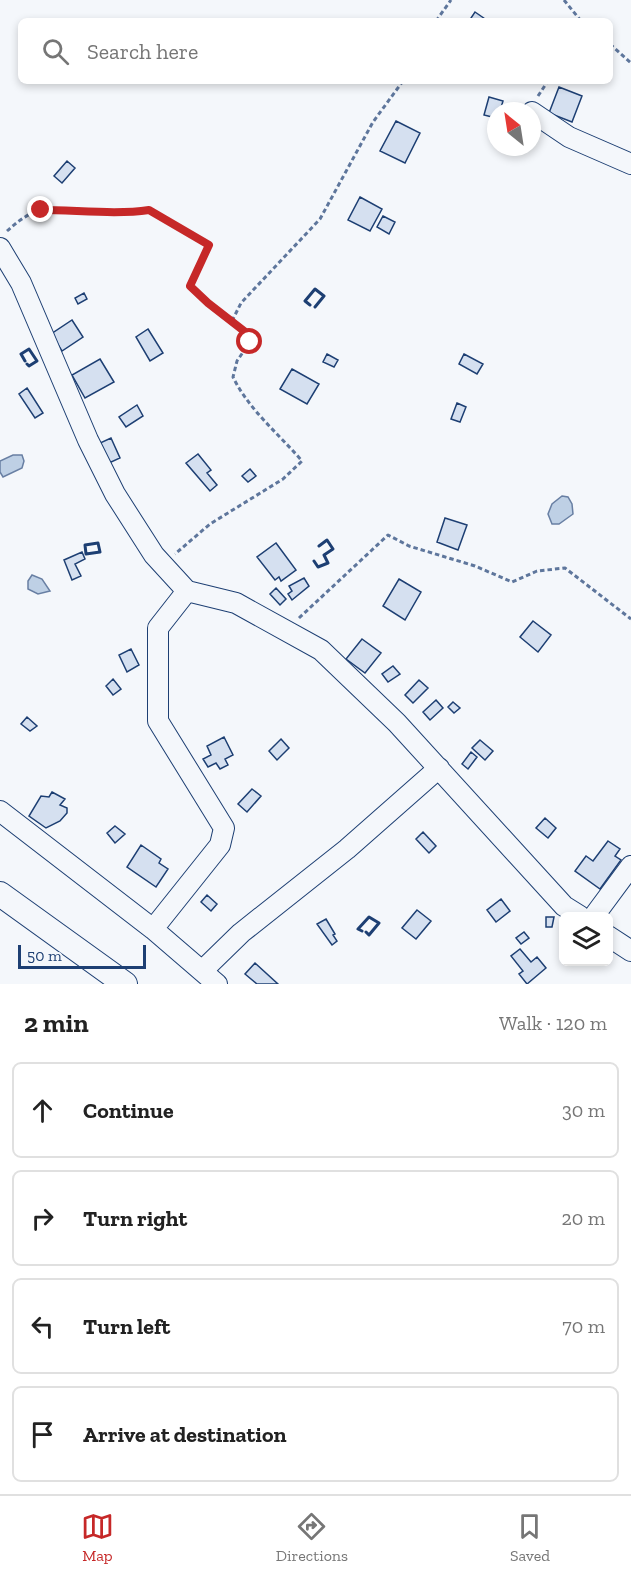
<!DOCTYPE html>
<meta charset="utf-8">
<style>
body{margin:0;font-family:"Zilla Slab",serif;background:#f2f2f2;color:#222}
.controls{position:absolute;right:18px;bottom:18px;display:grid;overflow:hidden;border-radius:9px;box-shadow:0 3px 9px #0003}
.controls button{width:54px;height:54px;display:grid;place-items:center;padding:0;border:0;border-bottom:2px solid #e0e0e0;background:#fff;color:#222;font:30px sans-serif}
.compass{position:absolute;left:487px;top:102px;width:54px;height:54px;border-radius:50%;background:#fff;box-shadow:0 3px 9px #0003;rotate:330deg}
.scale{position:absolute;left:18px;bottom:15px;width:128px;box-sizing:border-box;padding-left:6px;border:3px solid #1d3f73;border-top:0;font-size:16px;line-height:21px;white-space:nowrap;color:#1d3f73;-webkit-text-stroke:4px #f4f7fb;paint-order:stroke}
.stop{position:absolute;width:18px;height:18px;margin:-14px;border:4px solid #c62828;border-radius:50%;background:#fff}
.stop.end{background:#c62828;border-color:#fff;box-shadow:0 2px 6px #0008}
.list{margin:0;padding:0;list-style:none}
h2{display:flex;justify-content:space-between;align-items:center;height:78px;margin:0;padding:0 24px;font-size:26px}
h2 small{font-size:20px;font-weight:400;color:#767676}
.list li{display:grid;grid-template-columns:39px 1fr auto;gap:18px;align-items:center;box-sizing:border-box;height:96px;margin:0 12px 12px;padding:0 12px;border:2px solid #e0e0e0;border-radius:9px}
.list b{display:block;font-size:22px;white-space:nowrap}
.list em{font-size:20px;font-style:normal;color:#767676}
.icon{flex:none;width:33px;height:33px;fill:none;stroke:currentColor;stroke-width:2;stroke-linecap:round;stroke-linejoin:round}
.map{position:relative;flex:none;width:631px;height:984px;overflow:hidden}
.search{position:absolute;background:#fff;box-shadow:0 3px 9px #0003;left:18px;right:18px;top:18px;height:66px;display:flex;align-items:center;gap:15px;box-sizing:border-box;padding:0 21px;border-radius:9px;color:#767676;font-size:22px}
.sheet{height:510px;background:#fff}
nav{display:flex;justify-content:space-around;align-items:center;box-sizing:border-box;height:84px;border-top:2px solid #e0e0e0;background:#fff;font-size:16px;color:#767676}
nav a{display:grid;justify-items:center;gap:3px}
nav .on{color:#c62828}
.map>svg:first-child{display:block}
</style>
<div class="map">
<svg width="631" height="984" viewBox="0 0 631 984">
<rect width="100%" height="100%" fill="#f4f7fb"/>
<path fill="#bed0e5" stroke="#687fa3" stroke-width="1.5" d="M13 455H22L24 461 22 468 3 477 0 472V461Z
M562 496 568 497 572 504 573 514 559 524H552L548 514 552 504Z
M32 575 42 579 50 591 38 594 28 589V581Z"/>
<path fill="#d5e0f0" stroke="#1d3f73" stroke-width="1.5" d="M475 12 488 21H469Z
M559 87 582 96 572 122 549 113Z
M489 97 503 101 500 111H496V118L484 115Z
M396 121 420 133 405 163 380 151Z
M67 161 75 168 62 183 54 176Z
M360 197 382 209 370 231 348 220Z
M383 216 395 222 389 234 377 227Z
M84 293 87 299 78 304 75 298Z
M72 320 83 337 62 351 51 334Z
M148 329 163 353 150 361 136 337Z
M327 354 338 360 334 367 323 362Z
M464 354 483 364 477 374 459 364Z
M100 359 114 382 85 398 72 375Z
M292 369 319 384 307 404 280 389Z
M27 388 43 413 35 418 19 394Z
M457 403 466 407 460 422 451 419Z
M137 405 143 416 126 427 119 417Z
M111 438 120 458 109 463 100 443Z
M198 454 211 470 207 473 217 485 210 491 186 463Z
M250 469 256 476 248 482 242 476Z
M445 518 467 525 458 550 437 542Z
M276 543 296 570 281 581 279 577 275 580 257 557Z
M82 552 85 559 75 564 81 576 72 580 64 560Z
M304 578 309 586 292 600 288 594 292 591 289 586Z
M399 579 421 592 405 620 383 606Z
M276 588 286 599 280 605 270 594Z
M533 621 551 635 538 652 520 637Z
M362 639 381 653 365 673 346 659Z
M131 649 139 665 127 672 119 655Z
M393 666 400 674 388 682 382 674Z
M113 679 121 689 113 695 106 686Z
M419 680 428 688 413 703 405 695Z
M436 700 443 708 430 720 423 712Z
M453 702 460 708 454 713 448 707Z
M27 717 37 726 30 731 21 724Z
M224 737 233 755 225 759 228 765 220 769 216 763 208 767 203 759 211 755 207 746Z
M281 739 289 748 277 760 269 751Z
M480 740 493 751 485 760 472 748Z
M471 752 477 757 468 769 462 764Z
M252 789 261 796 247 812 238 804Z
M52 792 65 799 60 805 67 808V813L60 821 46 828 29 816 41 796 49 797Z
M545 818 556 828 548 838 536 828Z
M115 826 125 834 115 843 107 833Z
M423 832 436 846 429 853 416 839Z
M608 841 620 849 615 856 621 860 600 889 575 871 586 856 593 861Z
M141 845 161 859 159 863 168 869 156 887 127 867Z
M207 895 217 904 211 911 201 902Z
M501 899 510 911 496 922 487 910Z
M417 910 431 921 416 939 402 928Z
M546 917H554L552 927H546Z
M326 919 335 934 333 935 337 941 332 945 317 924Z
M524 932 529 938 521 944 516 938Z
M520 949 531 962 537 957 546 968 527 984 519 974 523 971 511 956Z
M255 963 278 984H257L245 974Z"/>
<g fill="none" stroke-linecap="round" stroke-linejoin="round">
<defs>
<path id="minor" d="M532 112 569 137 631 164
M0 248 21 283 88 440 115 494 154 555 187 591 236 603 321 650 397 723 564 906 580 916
M0 811 153 929 217 984
M594 916 631 866
M153 929 220 845 224 828 158 721V628L187 591
M608 936 631 951
M202 971 241 933 347 849 439 768"/>
<path id="major" d="M0 894 125 984"/>
</defs>
<use href="#minor" stroke="#1d3f73" stroke-width="22"/>
<use href="#major" stroke="#1d3f73" stroke-width="26"/>
<path stroke="#5e769c" stroke-width="3" stroke-dasharray="4.5 3" stroke-linecap="butt" d="M564 0 581 21
M436 21 451 0
M610 44 631 63
M538 96 548 81
M7 231C17 222 28 213 42 210 78 205 114 216 149 210L209 245 190 286 208 303 244 331 250 342 237 361 233 377C249 410 278 433 302 461L283 479 210 524 175 554
M232 321 241 303 320 219 373 122 403 81
M299 618 388 535 409 546 475 566 512 582 537 571 565 568 631 619"/>
<use href="#minor" stroke="#f4f7fb" stroke-width="20"/>
<use href="#major" stroke="#f4f7fb" stroke-width="24"/>
<path stroke="#1d3f73" stroke-width="3" d="M310 305 305 301 315 289 324 296 315 307
M25 361 21 354 29 349 37 361 29 366 27 364
M98 543 100 552 86 554 85 545Z
M314 561 318 567 328 563 324 555 333 549 327 540 319 546
M362 931 358 929 369 917 379 923 369 935 366 932"/>
</g>
<g fill="none" stroke-linecap="round" stroke-linejoin="round">
<path stroke="#c62828" stroke-width="8" d="M41 210C76 210 116 215 149 210L209 245 190 286 208 303 244 331 250 342"/>
</g>
</svg>
<div class="controls">
<button><svg class="icon" aria-label="layers" viewBox="0 0 24 24"><path d="M12 4l9 5-9 5-9-5zM3 14l9 5 9-5"/></svg></button>
</div>
<svg class="compass" viewBox="-18 -18 36 36"><path d="M0-13l5 13h-10z" fill="#e53935"/><path d="M0 13l5-13h-10z" fill="#767676"/></svg>
<div class="scale">50 m</div>
<div class="stop" style="left:250px;top:342px"></div>
<div class="stop end" style="left:41px;top:210px"></div>
<div class="search"><svg class="icon" aria-label="search" viewBox="0 0 24 24"><circle cx="10" cy="10" r="6"/><path d="M15 15l6 6"/></svg>Search here</div>
</div>
<section class="sheet">
<h2>2 min<small>Walk · 120 m</small></h2>
<ul class="list">
<li><svg class="icon" aria-label="ahead" viewBox="0 0 24 24"><path d="M12 20V5M6 11l6-6 6 6"/></svg><div><b>Continue</b></div><em>30 m</em></li>
<li><svg class="icon" aria-label="right" viewBox="0 0 24 24"><path d="M7 20v-9h11M14 6l5 5-5 5"/></svg><div><b>Turn right</b></div><em>20 m</em></li>
<li><svg class="icon" aria-label="left" viewBox="0 0 24 24"><path d="M17 20v-9H6M10 6l-5 5 5 5"/></svg><div><b>Turn left</b></div><em>70 m</em></li>
<li><svg class="icon" aria-label="arrive" viewBox="0 0 24 24"><path d="M6 21V4h12l-3 4 3 4H6"/></svg><div><b>Arrive at destination</b></div></li>
</ul>
</section>
<nav>
<a class="on"><svg class="icon" aria-label="map" viewBox="0 0 24 24"><path d="M3 6l6-2 6 2 6-2v14l-6 2-6-2-6 2zM9 4v14M15 6v14"/></svg>Map</a>
<a><svg class="icon" aria-label="directions" viewBox="0 0 24 24"><path d="M12 3l9 9-9 9-9-9zM9 14v-3h6M13 9l2 2-2 2"/></svg>Directions</a>
<a><svg class="icon" aria-label="saved" viewBox="0 0 24 24"><path d="M7 4h10v16l-5-4-5 4z"/></svg>Saved</a>
</nav>
